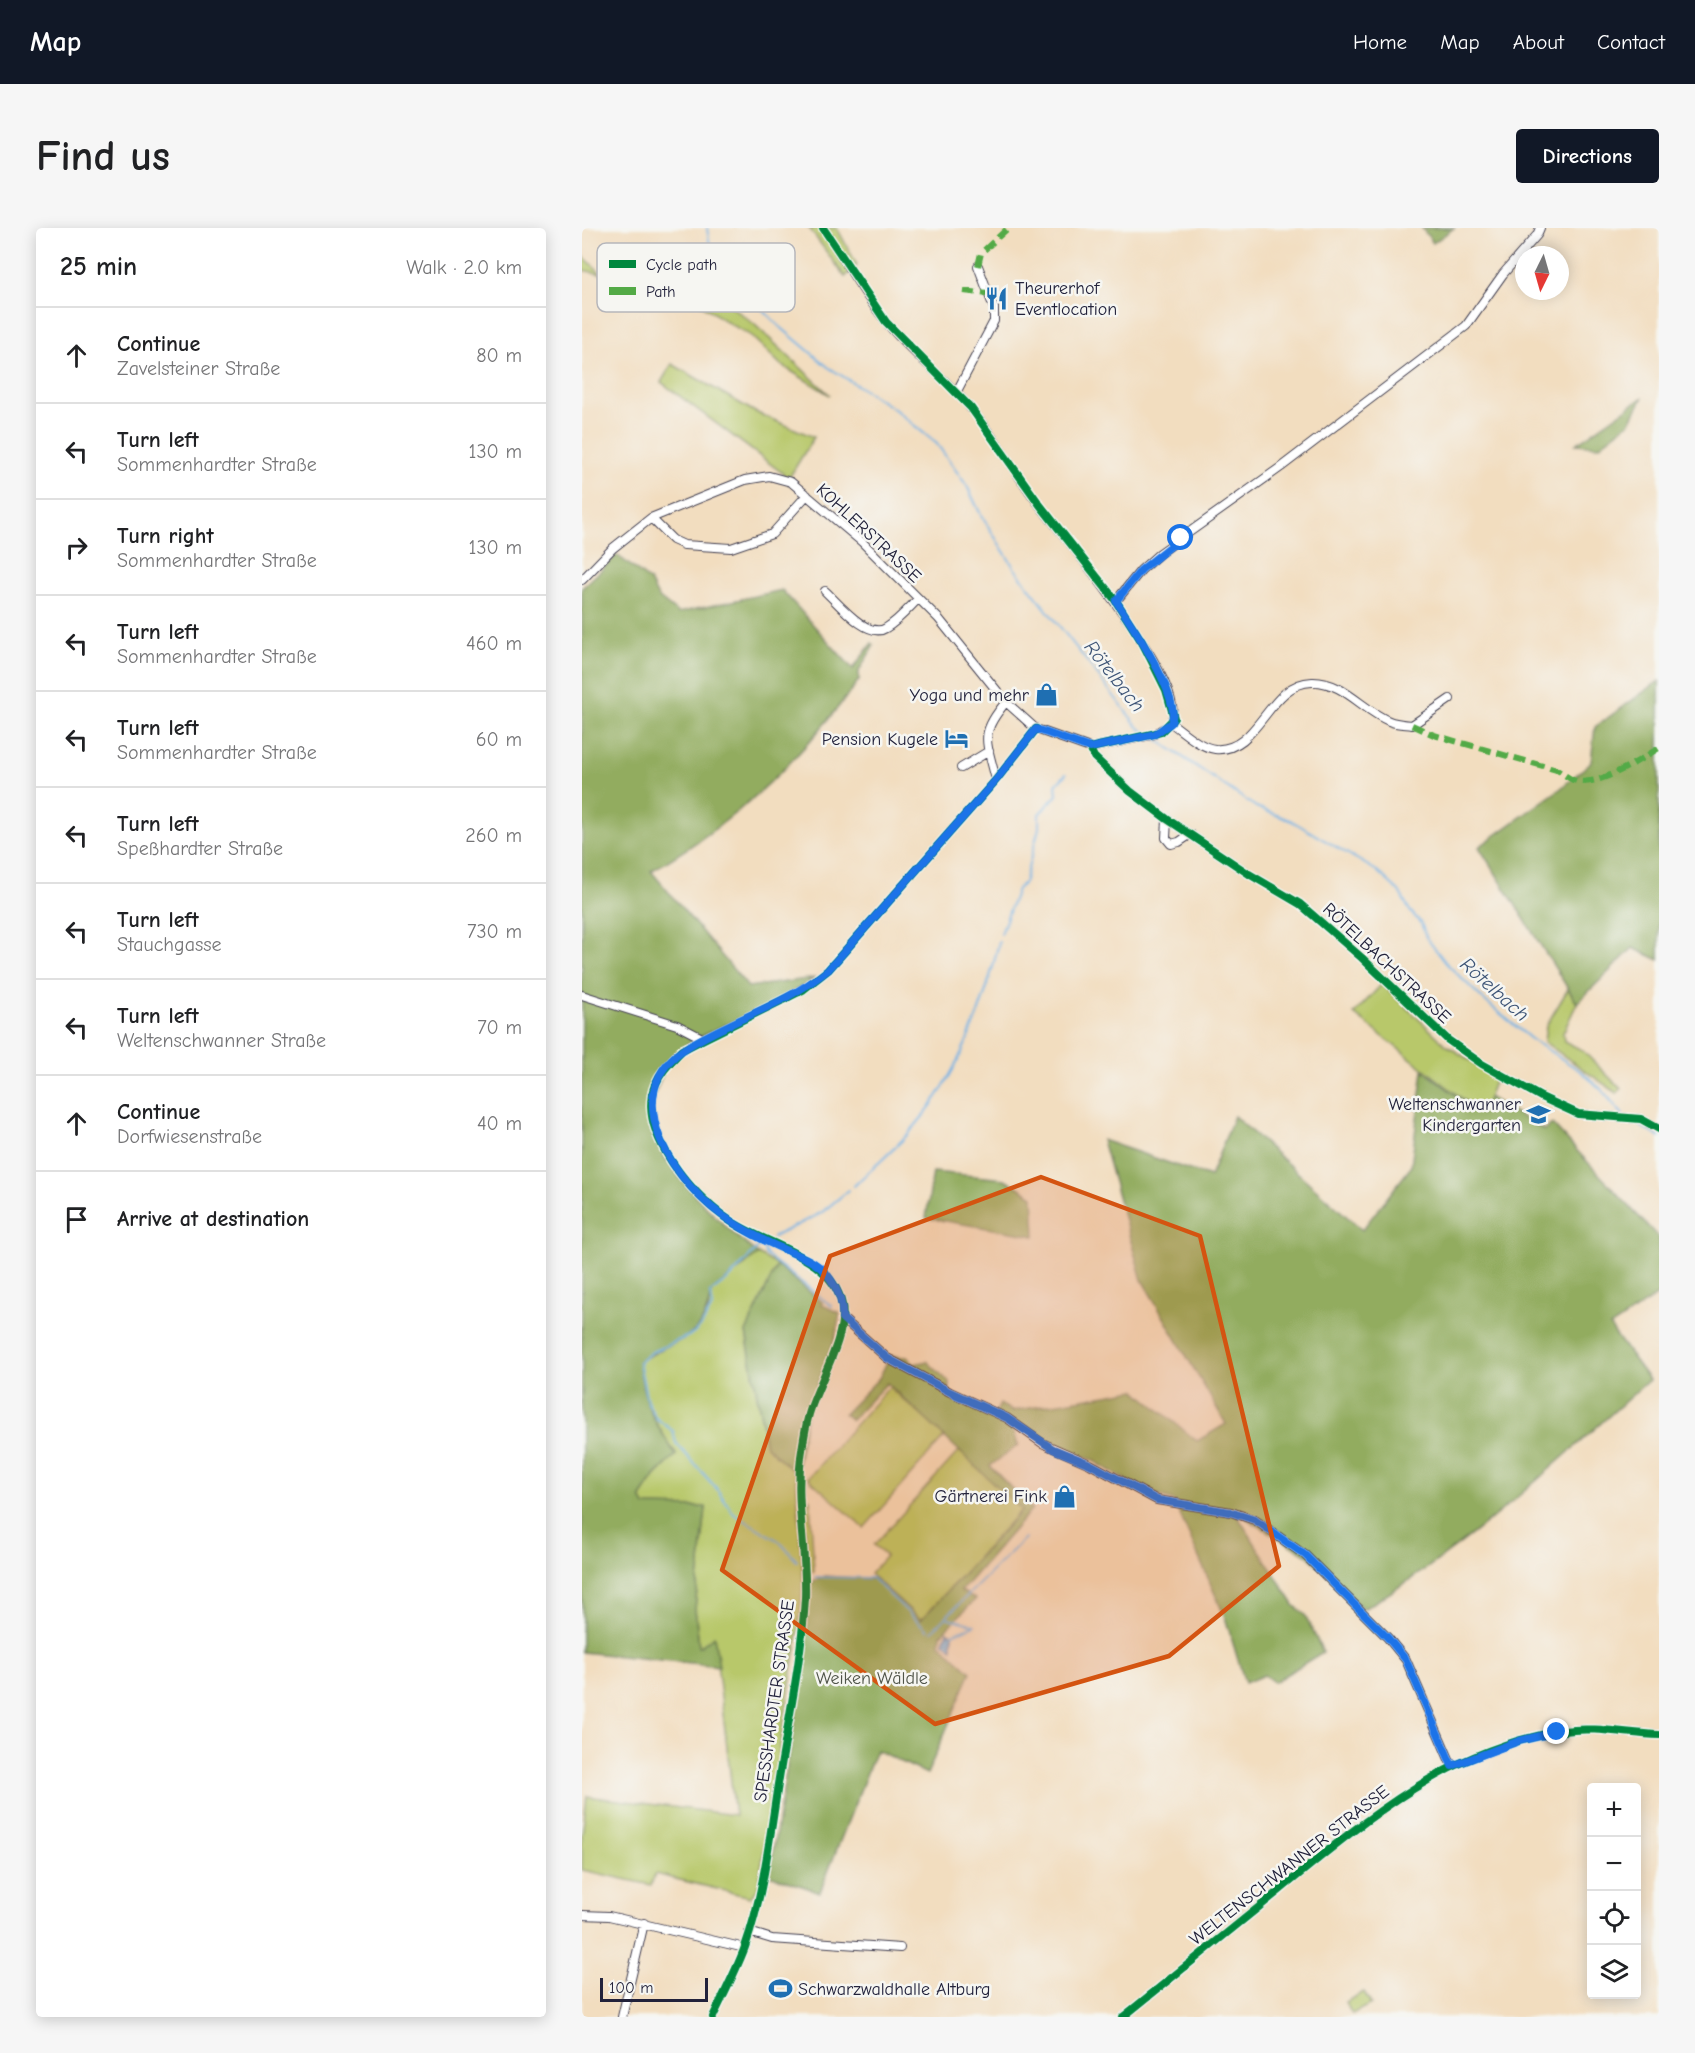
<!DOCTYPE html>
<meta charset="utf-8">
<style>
body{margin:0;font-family:"Comic Neue",sans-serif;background:#f6f6f6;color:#202124}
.controls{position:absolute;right:18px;bottom:18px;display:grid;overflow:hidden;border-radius:6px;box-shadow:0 3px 15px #0003}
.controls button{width:54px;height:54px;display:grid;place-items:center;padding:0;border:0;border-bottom:2px solid #e0e0e0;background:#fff;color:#202124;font:30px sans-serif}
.compass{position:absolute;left:933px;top:18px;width:54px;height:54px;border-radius:50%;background:#fff;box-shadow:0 3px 15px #0003;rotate:185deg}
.scale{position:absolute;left:18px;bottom:15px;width:108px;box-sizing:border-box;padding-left:6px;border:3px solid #22223b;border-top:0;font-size:16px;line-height:21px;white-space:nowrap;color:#22223b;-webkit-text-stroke:4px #f6f6f2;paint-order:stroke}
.stop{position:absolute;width:18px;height:18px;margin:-14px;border:4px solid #1a73e8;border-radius:50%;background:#fff}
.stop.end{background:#1a73e8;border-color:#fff;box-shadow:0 2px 6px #0008}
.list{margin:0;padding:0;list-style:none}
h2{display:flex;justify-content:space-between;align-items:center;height:78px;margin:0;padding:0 24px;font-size:26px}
h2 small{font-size:20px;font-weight:400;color:#757577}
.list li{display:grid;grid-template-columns:39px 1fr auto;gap:18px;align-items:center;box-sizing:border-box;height:96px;padding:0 24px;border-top:2px solid #e0e0e0}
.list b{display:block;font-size:22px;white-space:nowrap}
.list p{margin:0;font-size:20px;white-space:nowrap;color:#757577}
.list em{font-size:20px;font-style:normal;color:#757577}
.icon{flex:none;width:33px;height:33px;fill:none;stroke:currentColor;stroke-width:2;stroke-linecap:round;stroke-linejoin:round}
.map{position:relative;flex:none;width:1077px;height:1789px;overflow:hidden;border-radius:6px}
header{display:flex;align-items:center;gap:36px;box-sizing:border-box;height:84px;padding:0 30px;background:#111827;color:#fff}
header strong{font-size:28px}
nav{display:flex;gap:33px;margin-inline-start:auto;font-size:21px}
.intro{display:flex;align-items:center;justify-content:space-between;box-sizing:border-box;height:144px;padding:0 36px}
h1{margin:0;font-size:42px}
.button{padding:15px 27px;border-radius:6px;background:#111827;color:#fff;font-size:21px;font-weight:700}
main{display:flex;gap:36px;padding:0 36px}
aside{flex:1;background:#fff;border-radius:6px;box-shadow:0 3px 15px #0003}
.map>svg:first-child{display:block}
</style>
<header>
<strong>Map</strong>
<nav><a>Home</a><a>Map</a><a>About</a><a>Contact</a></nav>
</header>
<div class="intro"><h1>Find us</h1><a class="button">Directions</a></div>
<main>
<aside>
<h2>25 min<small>Walk · 2.0 km</small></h2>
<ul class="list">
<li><svg class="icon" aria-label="ahead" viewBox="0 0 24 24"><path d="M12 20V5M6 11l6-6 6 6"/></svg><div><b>Continue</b><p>Zavelsteiner Straße</p></div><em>80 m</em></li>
<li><svg class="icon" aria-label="left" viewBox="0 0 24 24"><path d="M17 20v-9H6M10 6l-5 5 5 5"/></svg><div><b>Turn left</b><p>Sommenhardter Straße</p></div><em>130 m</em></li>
<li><svg class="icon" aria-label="right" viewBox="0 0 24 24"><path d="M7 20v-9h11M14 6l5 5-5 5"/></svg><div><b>Turn right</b><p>Sommenhardter Straße</p></div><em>130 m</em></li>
<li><svg class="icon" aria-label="left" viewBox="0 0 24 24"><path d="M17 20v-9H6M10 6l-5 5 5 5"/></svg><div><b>Turn left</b><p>Sommenhardter Straße</p></div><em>460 m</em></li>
<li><svg class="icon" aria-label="left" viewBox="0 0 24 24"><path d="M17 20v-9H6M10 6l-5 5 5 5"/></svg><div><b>Turn left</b><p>Sommenhardter Straße</p></div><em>60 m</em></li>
<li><svg class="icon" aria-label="left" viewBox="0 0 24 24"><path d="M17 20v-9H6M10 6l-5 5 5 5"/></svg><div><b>Turn left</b><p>Speßhardter Straße</p></div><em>260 m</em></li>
<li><svg class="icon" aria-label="left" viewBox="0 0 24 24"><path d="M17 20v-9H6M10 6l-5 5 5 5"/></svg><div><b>Turn left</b><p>Stauchgasse</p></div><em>730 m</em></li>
<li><svg class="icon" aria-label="left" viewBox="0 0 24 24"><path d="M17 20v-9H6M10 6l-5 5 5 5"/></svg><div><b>Turn left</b><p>Weltenschwanner Straße</p></div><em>70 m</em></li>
<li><svg class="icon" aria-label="ahead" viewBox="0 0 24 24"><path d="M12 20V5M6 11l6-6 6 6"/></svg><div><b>Continue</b><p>Dorfwiesenstraße</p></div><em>40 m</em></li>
<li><svg class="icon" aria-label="arrive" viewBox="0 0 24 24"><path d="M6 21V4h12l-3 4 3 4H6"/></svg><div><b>Arrive at destination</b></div></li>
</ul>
</aside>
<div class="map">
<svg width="1077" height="1789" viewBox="0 0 1077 1789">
<rect width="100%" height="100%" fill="#f6f6f2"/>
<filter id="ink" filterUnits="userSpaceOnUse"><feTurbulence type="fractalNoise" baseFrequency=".0167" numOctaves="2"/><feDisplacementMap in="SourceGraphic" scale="12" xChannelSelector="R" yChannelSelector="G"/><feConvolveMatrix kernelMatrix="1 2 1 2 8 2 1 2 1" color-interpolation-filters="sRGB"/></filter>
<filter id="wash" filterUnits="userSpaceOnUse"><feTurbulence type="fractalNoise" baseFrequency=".008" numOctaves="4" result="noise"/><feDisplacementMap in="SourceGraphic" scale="24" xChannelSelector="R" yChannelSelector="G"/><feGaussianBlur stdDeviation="1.35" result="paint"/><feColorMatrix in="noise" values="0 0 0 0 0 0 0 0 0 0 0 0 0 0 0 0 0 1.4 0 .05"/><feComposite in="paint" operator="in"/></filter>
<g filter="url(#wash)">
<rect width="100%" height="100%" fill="#f2ddbf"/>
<path fill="#b8c86b" stroke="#6d7553" stroke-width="1.5" d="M227 0H255L275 37 263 49Z
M0 27 20 46 0 42Z
M90 33 172 96 248 167 199 137 168 107 143 93 102 64 84 46Z
M90 136 173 184 232 209 207 250 79 154Z
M800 756 864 817 914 849 900 886 772 786Z
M986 761 995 775 981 805 982 813 1000 822 1039 861 1035 865 962 814 964 798Z
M176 1026 195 1037 164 1104 184 1218 214 1245 221 1352 219 1386 176 1661 168 1669 73 1646 69 1657 0 1642V1607L5 1568 153 1587 132 1409 117 1419 113 1380 124 1280 63 1278 59 1269 73 1248 94 1227C70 1190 62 1178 57 1133L77 1123 126 1084 128 1065Z
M307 1159 363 1208 282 1300 226 1250Z
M377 1223 440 1281 339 1392 288 1346 304 1328 292 1317Z
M220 1271H228L232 1343 226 1344Z
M782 1764 789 1776 770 1786 763 1774Z"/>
<path fill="#92ac5f" stroke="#5a674d" stroke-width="1.5" d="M840 0H872L851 15Z
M1061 169 1048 194 1017 218 994 216Z
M35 327 68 353 76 369 96 385 200 362 271 441 290 415 292 417 277 443V452C217 533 157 592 69 643L166 759 233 750C216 760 200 772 182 781 155 794 125 802 100 820 86 830 81 843 76 858 73 866 67 876 67 884 64 928 143 1000 176 1026L129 1065C120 1118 94 1108 57 1133 62 1178 70 1190 94 1227L73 1248 59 1269 63 1278 124 1279 113 1381 117 1419 132 1408 137 1438 0 1424V360Z
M1077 453V732L1051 720 995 775 897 619 978 561 1009 534 1013 499Z
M841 842 899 886 907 869 962 902 970 896 1077 1010V1066L1028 1099 1067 1152C975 1234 887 1320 781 1381L724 1326 653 1284 712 1377 723 1387 741 1424 692 1454 682 1447 663 1455 643 1389 592 1273 564 1264 510 1232 430 1198 436 1217 408 1238 450 1281 379 1363 394 1371 359 1406 358 1416 389 1444 345 1546 294 1522 238 1664 187 1647 214 1484 228 1355 242 1348 293 1351 339 1392 440 1282 305 1155 269 1192 262 1186 297 1150 308 1128 325 1129 332 1136 345 1133 368 1155 367 1167 412 1188 418 1176 430 1183 553 1162 615 1213 644 1196 560 1052 520 912 628 949 652 888 780 1002 829 939Z
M351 944 423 951 451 968 453 1008 344 990Z
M195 1037 241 1075 240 1077 258 1085 253 1111 225 1185 214 1245 184 1218 164 1104Z"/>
<path fill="#6fb1e4" stroke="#486a90" stroke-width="1.5" d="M365 1403 371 1407 370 1420 361 1414Z"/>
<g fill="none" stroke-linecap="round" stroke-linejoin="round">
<path stroke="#6fb1e4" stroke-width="2" d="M125 0 127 13 134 29 162 63 196 97 246 139 311 180 355 216 385 258 399 287 433 341 556 499 564 505
M571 509 674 579 710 593 795 643 817 663 828 683 839 695 844 709 864 735 902 772 949 811 1000 844 1020 862 1041 887
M419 706 435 661 442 655 457 600V586L475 567 474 557 484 546
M1057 897 1077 909
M272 958C289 941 309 925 325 907 373 856 402 781 417 714
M191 1009 239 985 267 962
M181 1014 148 1050 128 1065 130 1079 120 1097 111 1106 70 1124 57 1134 65 1173 74 1190 91 1203 94 1215 134 1260 152 1286 197 1313 215 1333
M180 1016 184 1027 250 1078
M233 1349 290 1350 345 1402
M363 1389 393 1397 370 1406
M350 1403 443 1310"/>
</g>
</g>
<g filter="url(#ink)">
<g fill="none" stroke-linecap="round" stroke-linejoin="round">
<defs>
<path id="street" d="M374 165 412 93V80L396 38
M69 290 91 312 102 317 149 320 190 306 225 267
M0 352 31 320 69 290 163 252 187 248 209 254 280 314 357 391 424 474 454 501 508 520 573 506 589 495C608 456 484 312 458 278 434 247 415 212 390 182 364 150 330 126 304 94 281 65 262 31 241 0
M243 363C256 375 286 412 304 400 316 393 326 381 336 371
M534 373 559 342 578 325 699 239 884 98 921 46 955 7 958 0
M589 495C602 504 617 519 633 521 677 525 686 455 730 454 761 453 780 482 807 493 814 496 822 496 830 497L868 471
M508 520 512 529 548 563 585 591 667 646 718 676 780 730 866 812 900 836 959 869 996 886 1059 891 1077 901
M379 540 407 523
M414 552C405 513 396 507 424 474
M585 591 584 610 589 616 597 614 609 606
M0 767 95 797 120 810
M260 1090 305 1130 368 1164 425 1190 460 1215 508 1236 575 1272 649 1284 673 1292 723 1327 806 1410 824 1432 870 1538
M0 1687 27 1688 163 1720
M167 1704 190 1711 318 1720
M40 1789 62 1695
M131 1789C142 1766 154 1743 163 1719 184 1660 189 1594 200 1532 209 1479 220 1425 223 1370 225 1323 213 1276 219 1229 221 1215 223 1200 227 1186 236 1154 265 1110 260 1077 251 1028 183 1017 147 992 111 968 54 904 73 857 79 843 90 833 100 822L221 762 246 742 414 552 454 501
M541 1789C592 1748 643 1707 693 1666 779 1595 867 1519 982 1503 1012 1498 1046 1506 1077 1507"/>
</defs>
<use href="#street" stroke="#413e4f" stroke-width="10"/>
<use href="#street" stroke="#fff" stroke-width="8"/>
<path stroke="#53aa46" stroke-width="6" stroke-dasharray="12 6" stroke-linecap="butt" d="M396 38 399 25 426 0
M382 63 405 66
M830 497 852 507 975 542C980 545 986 550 991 552 1015 561 1057 532 1077 520"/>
<defs>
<path id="cycleway" d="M241 0 304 94 389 180 458 277 534 373 560 414 584 462 592 490 579 504 508 520 512 529 548 563 585 591 667 646 718 676 780 730 866 812 900 836 959 869 996 886 1059 891 1077 901
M131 1789C142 1766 154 1743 163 1719 184 1660 189 1594 200 1532 209 1479 220 1425 223 1370 225 1323 213 1276 219 1229 221 1215 223 1200 227 1186 236 1154 265 1110 260 1077 251 1028 183 1017 147 992 111 968 54 904 73 857 79 843 90 833 100 822L221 762 246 742 414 552 454 501
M541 1789C592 1748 643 1707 693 1666 779 1595 867 1519 982 1503 1012 1498 1046 1506 1077 1507"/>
</defs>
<use href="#cycleway" stroke="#f6f6f2" stroke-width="11"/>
<use href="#cycleway" stroke="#00873e" stroke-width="8"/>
</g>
</g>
<g fill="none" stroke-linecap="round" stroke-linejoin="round" filter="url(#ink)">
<path stroke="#1a73e8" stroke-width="8" d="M599 310 559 342 534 373C549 396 601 471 589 495L573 506 508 520 454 501 414 552 246 742C200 779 155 789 107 818 28 865 95 961 150 994 166 1004 182 1013 199 1020 209 1025 222 1028 232 1035 249 1046 262 1069 260 1090L305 1130 368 1164 425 1190 471 1221 508 1236 575 1272 648 1284 673 1292 723 1327 806 1410 824 1432 870 1538 937 1513 975 1504"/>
</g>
<path fill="#d45411" fill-opacity="0.2" stroke="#d45411" stroke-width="4.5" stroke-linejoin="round" d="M459 949 618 1008 697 1338 587 1428 353 1496 140 1342 248 1028Z"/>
<defs>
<symbol id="restaurant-bare" viewBox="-9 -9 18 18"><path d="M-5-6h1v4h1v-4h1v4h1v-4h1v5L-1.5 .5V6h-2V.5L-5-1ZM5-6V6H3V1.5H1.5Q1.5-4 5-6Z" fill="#1f6fb2" stroke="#f6f6f2" stroke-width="2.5" paint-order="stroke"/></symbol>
<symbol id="shop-bare" viewBox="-9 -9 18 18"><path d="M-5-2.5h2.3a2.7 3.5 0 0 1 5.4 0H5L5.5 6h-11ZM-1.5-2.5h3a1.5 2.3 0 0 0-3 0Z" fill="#1f6fb2" stroke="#f6f6f2" stroke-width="2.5" paint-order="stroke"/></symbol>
<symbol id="hotel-bare" viewBox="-9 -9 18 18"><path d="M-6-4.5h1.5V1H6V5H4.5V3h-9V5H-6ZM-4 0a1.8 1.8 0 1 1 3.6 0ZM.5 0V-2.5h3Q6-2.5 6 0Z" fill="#1f6fb2" stroke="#f6f6f2" stroke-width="2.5" paint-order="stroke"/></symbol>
<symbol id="school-bare" viewBox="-9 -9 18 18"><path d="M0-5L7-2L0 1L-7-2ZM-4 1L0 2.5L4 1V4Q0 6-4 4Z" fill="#1f6fb2" stroke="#f6f6f2" stroke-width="2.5" paint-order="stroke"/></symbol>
<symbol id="stadium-bare" viewBox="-9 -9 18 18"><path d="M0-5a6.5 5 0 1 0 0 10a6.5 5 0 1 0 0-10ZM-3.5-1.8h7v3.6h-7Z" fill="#1f6fb2" stroke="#f6f6f2" stroke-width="2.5" paint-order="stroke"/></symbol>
</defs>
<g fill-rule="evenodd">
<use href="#restaurant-bare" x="398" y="54" width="33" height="33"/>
<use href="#shop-bare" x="448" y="450" width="33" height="33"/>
<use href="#hotel-bare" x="358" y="494" width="33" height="33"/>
<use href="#school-bare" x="940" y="870" width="33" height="33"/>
<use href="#shop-bare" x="466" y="1252" width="33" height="33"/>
<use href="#stadium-bare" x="182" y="1744" width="33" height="33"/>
</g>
<g text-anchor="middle" stroke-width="5" stroke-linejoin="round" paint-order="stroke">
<g font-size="18" fill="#22223b" stroke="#f6f6f2" text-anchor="end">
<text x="433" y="66" text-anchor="start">Theurerhof<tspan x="433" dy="21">Eventlocation</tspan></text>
<text x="447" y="473">Yoga und mehr</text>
<text x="356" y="517">Pension Kugele</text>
<text x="939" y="882">Weltenschwanner<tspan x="939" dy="21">Kindergarten</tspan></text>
<text x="465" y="1274">Gärtnerei Fink</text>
<text x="216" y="1767" text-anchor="start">Schwarzwaldhalle Altburg</text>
</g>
<g font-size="18" fill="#22223b" stroke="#f6f6f2">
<text transform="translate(287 305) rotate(43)" y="6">KOHLERSTRASSE</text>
<text transform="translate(805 735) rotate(43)" y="6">RÖTELBACHSTRASSE</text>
<text transform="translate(192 1473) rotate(-82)" y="6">SPESSHARDTER STRASSE</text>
<text transform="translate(707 1637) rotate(-38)" y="6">WELTENSCHWANNER STRASSE</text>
</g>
<g font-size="18" fill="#4f5449" stroke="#f6f6f2">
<text x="290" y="1456">Weiken Wäldle</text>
</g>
<g font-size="20" font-style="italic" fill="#3d5476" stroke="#f6f6f2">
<text transform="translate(533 448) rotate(52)" y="7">Rötelbach</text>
<text transform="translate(913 761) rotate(42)" y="7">Rötelbach</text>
</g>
</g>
<rect x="15" y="15" width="198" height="69" rx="9" fill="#f6f6f2" stroke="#b6b6bb" stroke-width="1.5"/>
<rect x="27" y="32" width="27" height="8" fill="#00873e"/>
<rect x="27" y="59" width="27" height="8" fill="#53aa46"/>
<g font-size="16" fill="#22223b">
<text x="64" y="42">Cycle path</text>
<text x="64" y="69">Path</text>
</g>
</svg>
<div class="controls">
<button>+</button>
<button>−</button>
<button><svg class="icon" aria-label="locate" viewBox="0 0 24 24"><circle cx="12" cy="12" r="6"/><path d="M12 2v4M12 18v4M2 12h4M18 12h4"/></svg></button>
<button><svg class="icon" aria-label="layers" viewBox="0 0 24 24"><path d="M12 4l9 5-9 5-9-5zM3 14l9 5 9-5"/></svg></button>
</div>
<svg class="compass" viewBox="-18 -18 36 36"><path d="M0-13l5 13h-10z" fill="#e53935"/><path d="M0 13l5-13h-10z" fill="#757577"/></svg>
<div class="scale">100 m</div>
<div class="stop" style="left:599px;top:310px"></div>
<div class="stop end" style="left:975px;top:1504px"></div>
</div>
</main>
